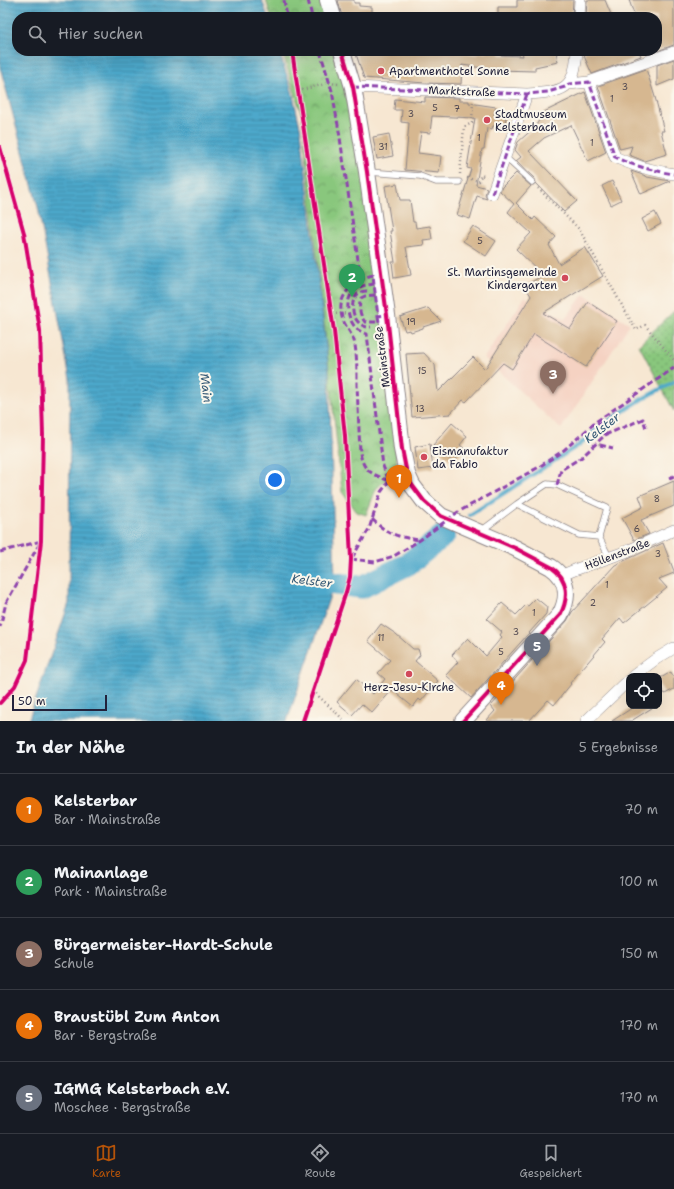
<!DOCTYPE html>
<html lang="de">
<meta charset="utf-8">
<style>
body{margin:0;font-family:"Shantell Sans",sans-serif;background:#242831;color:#f1f3f6}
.controls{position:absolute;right:12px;bottom:12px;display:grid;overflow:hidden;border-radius:8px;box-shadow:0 4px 16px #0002}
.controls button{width:36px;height:36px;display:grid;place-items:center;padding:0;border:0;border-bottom:1px solid #363941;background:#171b24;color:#f1f3f6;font:20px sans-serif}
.scale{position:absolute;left:12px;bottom:10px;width:95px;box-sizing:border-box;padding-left:4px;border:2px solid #22223b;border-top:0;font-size:11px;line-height:14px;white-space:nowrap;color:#22223b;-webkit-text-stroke:3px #fbf7ec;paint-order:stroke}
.you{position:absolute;left:275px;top:480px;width:14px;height:14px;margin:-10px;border:3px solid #fff;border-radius:50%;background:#1a73e8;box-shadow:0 0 0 6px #1a73e833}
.badge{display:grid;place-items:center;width:26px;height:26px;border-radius:50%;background:#b45309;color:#fff;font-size:13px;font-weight:700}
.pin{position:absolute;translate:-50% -33px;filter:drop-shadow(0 1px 2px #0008)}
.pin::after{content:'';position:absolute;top:21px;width:14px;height:12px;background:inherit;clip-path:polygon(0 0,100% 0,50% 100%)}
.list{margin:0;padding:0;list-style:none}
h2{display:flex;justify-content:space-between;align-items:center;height:52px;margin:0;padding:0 16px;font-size:17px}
h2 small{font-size:13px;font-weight:400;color:#9ea1a6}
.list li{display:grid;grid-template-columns:26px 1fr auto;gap:12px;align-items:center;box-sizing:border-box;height:72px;padding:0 16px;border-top:1px solid #363941}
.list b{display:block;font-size:15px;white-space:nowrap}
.list p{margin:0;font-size:13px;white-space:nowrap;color:#9ea1a6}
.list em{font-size:13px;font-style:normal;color:#9ea1a6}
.icon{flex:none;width:22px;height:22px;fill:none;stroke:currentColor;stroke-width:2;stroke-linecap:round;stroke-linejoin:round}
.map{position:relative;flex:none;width:674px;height:721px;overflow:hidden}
.search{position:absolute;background:#171b24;box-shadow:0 4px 16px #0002;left:12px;right:12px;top:12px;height:44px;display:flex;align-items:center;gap:10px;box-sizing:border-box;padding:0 14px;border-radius:16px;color:#9ea1a6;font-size:15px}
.sheet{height:412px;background:#171b24}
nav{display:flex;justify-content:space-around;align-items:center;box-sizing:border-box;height:56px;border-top:1px solid #363941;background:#171b24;font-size:11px;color:#9ea1a6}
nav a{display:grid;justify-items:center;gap:2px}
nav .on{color:#b45309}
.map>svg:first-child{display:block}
</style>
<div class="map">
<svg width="674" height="721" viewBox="0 0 674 721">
<defs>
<pattern id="grass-dots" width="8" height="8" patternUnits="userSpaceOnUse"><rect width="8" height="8" fill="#89c77d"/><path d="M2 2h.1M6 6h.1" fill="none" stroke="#70a168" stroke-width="1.8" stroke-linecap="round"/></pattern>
<pattern id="park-crowns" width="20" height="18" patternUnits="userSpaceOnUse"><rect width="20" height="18" fill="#89c77d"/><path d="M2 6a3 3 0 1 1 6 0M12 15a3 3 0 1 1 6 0" fill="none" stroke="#70a168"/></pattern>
<pattern id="water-rules" width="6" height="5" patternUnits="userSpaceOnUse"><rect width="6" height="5" fill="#4da8cb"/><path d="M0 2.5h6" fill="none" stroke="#4088a6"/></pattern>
</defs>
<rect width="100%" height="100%" fill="#fbf7ec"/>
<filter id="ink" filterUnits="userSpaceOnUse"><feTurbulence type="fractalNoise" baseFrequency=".025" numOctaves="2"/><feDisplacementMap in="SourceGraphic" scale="8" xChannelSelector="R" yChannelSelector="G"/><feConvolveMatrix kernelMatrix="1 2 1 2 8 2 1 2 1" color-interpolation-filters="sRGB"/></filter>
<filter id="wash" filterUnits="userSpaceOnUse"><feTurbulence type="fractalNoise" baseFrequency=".012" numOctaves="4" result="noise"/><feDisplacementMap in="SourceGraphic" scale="16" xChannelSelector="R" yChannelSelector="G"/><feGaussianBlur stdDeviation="0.9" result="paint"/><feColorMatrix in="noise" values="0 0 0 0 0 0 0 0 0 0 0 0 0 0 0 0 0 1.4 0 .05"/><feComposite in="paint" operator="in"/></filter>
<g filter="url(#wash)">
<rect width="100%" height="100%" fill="#f7e7d2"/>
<path fill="#f5d2c2" d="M584 294 630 324 561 429 484 358 525 297 565 319Z"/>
<path fill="url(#grass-dots)" stroke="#56745c" d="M674 311V411L639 345Z"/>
<path fill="url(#park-crowns)" stroke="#56745c" d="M266 0H323L327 17H271Z
M282 51H336L365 174 394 399 397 469 376 489 366 515 357 512 342 492 302 116Z"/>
<path fill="url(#water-rules)" stroke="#386583" d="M0 0H262L268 17H17V51H279L292 91 301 131 329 371 335 581 287 721H28L69 603 70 379 38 207 0 67Z"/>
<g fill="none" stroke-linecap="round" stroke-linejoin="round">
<path stroke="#4da8cb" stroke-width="4" d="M470 515 579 445 599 427 642 399 674 382"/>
<path stroke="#4da8cb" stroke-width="23" d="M304 580 362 587 408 564 444 535"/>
</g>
<g id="blocks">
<path fill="#d6b790" d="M338 0H354V3H359V6L372 7V17H342Z
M517 0H573L572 17H498V7H517Z
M587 0H605L612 17H586Z
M629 0H674V45L657 51V17H635Z
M355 51H452L478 55 479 52 487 53V51H501L500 55 523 56 522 51H556L558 62 535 67V71L496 70 462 65 461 84 425 83 364 78Z
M584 51H639L641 56 592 74 584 56 585 55Z
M674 59V79L657 86V65Z
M646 69 655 97 664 131H661L667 154 644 161 629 155 632 146 620 149 598 86Z
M585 92 606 152 588 161 571 125 544 138 529 151 577 201 564 212 536 183 535 179 516 161 521 157 515 150 518 142 535 127 544 112Z
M425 97 459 98V101H469V103L496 107 494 115 506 117 504 128 493 126 492 129 487 128 484 149H482L476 185 487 188 485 195 487 199 477 196 470 219 457 215 471 169 467 168 475 118 432 116 430 133 421 132 418 153 441 156 439 173 405 170 409 123 401 122 402 110H394L395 99 425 102Z
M389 134 393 156 377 159 373 137Z
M631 171 646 176 647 177 670 181 641 194Z
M516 173 531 186 516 203 533 220 535 217 556 237 549 245 559 264 585 247 603 276 543 313 570 329 588 302 617 321 586 367 534 334 512 369 503 363 466 402 463 400 450 414 412 417 406 354 424 353 435 365 438 392 473 357 485 369 531 296 525 286 543 275 516 249 531 233 508 212 514 204 500 191 502 187Z
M612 181 621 200 611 205 602 186Z
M397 184 400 200H410L413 222H415L416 228 430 226 432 239 423 240 424 245 406 247 411 275 394 278 392 262H395L390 231H392L385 186Z
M655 212 661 224 648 231 642 219Z
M473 226 496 241 486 256 463 241Z
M428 308 441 321 423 327V328L411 332 410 330 405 331 400 317Z
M452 423 467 436 460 445 465 449 453 462 433 445Z
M430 444 433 468 418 470 415 447Z
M674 481V506L641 520 649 534 634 540 622 518 643 507 639 496Z
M663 543 674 571V573L659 579 667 588 624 623 620 618 602 639 605 642 570 683 571 684 554 705 548 700 529 721H486L495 711 491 706 567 621 572 612 615 565Z
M536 598 547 607 546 614 471 698 446 675 458 662 452 655 468 638 486 656 502 637 500 635 502 632 487 619 502 603 516 615 526 605 528 606Z
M381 624 396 634 413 649H418L420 655 415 661 438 681 421 701 419 699 413 707 392 690 372 713 362 704 352 715 337 702 356 679 373 694 385 679 378 673 390 660 368 641Z
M671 672 674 678V689L665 694 659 685V679Z
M635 706H655L631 721H612Z"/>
</g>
</g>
<g filter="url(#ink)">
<use href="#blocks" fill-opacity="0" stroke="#8c8486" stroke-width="1"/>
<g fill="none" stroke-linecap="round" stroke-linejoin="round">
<defs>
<path id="lane" d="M505 157 532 182
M369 172 420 176 436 182H459
M481 531 517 504 579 535 599 537 607 508 557 485 547 484 517 504
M599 537 609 557"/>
<path id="street" d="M579 17 580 0
M589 82 615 157C633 166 654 171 674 174
M569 84 589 82 674 52
M353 87 527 94C565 92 574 90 577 51
M492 194 527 94
M560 576 577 569 625 552 674 530
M633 676 656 659 674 648
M586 721 629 680"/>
<path id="secondary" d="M328 0 333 17
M342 51 353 87 367 172 387 315 402 449 407 474 412 485 424 501 441 516 515 548 551 567C569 579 569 598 560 615L463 721"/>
</defs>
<use href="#lane" stroke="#8c8486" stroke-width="7"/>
<use href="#street" stroke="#8c8486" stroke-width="12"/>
<use href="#secondary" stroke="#8c8486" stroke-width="18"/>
<path stroke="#8c8486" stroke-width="2.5" stroke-dasharray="1 3" stroke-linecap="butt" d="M298 91 329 83 338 84
M460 174 464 127 472 123 473 102
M467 178 479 181 481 175 486 177
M538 188 579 229 636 330 645 325 674 360
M332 314 348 313
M599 444 600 445
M313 691 345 721"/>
<use href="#lane" stroke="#fff" stroke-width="5.5"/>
<use href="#street" stroke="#fff" stroke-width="11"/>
<use href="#secondary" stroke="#fff" stroke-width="16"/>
<path stroke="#8e44ad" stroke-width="3" stroke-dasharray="6 3" stroke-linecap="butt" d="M284 0 287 17
M308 0 312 17
M320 51 332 91 339 131 361 280
M353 87 527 94 548 92 565 87 569 84 589 82 615 157C633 166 654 171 674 174
M492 194 527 94
M374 284 373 275C359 278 343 290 341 305 339 324 353 331 355 345 357 358 357 372 357 385 358 407 359 430 360 453 364 473 372 473 389 481L383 466 367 334C364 333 360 331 358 330 346 320 343 296 358 288 363 285 369 285 374 284L378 316 387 315
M367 291C365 291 363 291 361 292 346 298 352 329 371 327
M375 295 365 296 361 298C358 307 360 316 365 322H379L378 316
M605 435 643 419 646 428
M600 445 613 448
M669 478 674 476
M557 485 561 470 582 457 605 435 604 431 597 421
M372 519C388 535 398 537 420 540
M0 552 41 541 6 603 0 627
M352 558 369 529 381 492 389 481 398 476 407 474
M351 559 375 562 394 556 420 540 458 512 539 467 564 450 597 421 674 368"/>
<defs>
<path id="cycleway" d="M292 51 334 331 345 436 351 559 350 577 346 592 303 721
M342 51 353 87 367 172 387 315 402 449 407 474 412 485 424 501 441 516 515 548 551 567C569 579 569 598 560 615L463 721
M0 147 24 233 40 330 43 435 41 541 27 660 15 686 0 703"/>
</defs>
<use href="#cycleway" stroke="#fbf7ec" stroke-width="6"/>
<use href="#cycleway" stroke="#d6006c" stroke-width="4"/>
</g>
</g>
<g fill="#d1495b" stroke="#fbf7ec" stroke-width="1.5">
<circle cx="381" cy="71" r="4"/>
<circle cx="487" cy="120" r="4"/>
<circle cx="565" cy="278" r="4"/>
<circle cx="424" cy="457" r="4"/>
<circle cx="409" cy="674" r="4"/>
</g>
<g text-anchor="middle" stroke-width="4" stroke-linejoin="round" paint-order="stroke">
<g font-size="9" fill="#4f4750">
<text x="625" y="90">3</text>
<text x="612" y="102">1</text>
<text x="435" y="111">5</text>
<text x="457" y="112">7</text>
<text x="411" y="117">3</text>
<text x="479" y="141">1</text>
<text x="592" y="146">1</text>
<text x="383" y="150">31</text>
<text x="480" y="244">5</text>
<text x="411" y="325">19</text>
<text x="422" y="374">15</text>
<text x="420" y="412">13</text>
<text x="657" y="502">8</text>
<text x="637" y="532">6</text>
<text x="658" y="557">3</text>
<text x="607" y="588">1</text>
<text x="593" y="606">2</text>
<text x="534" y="616">1</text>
<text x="516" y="635">3</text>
<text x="381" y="641">11</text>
<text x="501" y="655">5</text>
</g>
<g font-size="11" fill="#22223b" stroke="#fbf7ec" text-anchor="start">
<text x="389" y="75">Apartmenthotel Sonne</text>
<text x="495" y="118">Stadtmuseum<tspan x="495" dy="13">Kelsterbach</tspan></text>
<text x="557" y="276" text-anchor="end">St. Martinsgemeinde<tspan x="557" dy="13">Kindergarten</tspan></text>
<text x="432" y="455">Eismanufaktur<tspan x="432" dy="13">da Fabio</tspan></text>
<text x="409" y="691" text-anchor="middle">Herz-Jesu-Kirche</text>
</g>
<g font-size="11" fill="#22223b" stroke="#fbf7ec">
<text transform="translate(462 91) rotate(2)" y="4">Marktstraße</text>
<text transform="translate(382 357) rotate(-97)" y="4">Mainstraße</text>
<text transform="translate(617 554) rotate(-21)" y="4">Höllenstraße</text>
</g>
<g font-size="12" font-style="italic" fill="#335875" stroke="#fbf7ec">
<text transform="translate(206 388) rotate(83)" y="4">Main</text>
<text transform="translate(602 428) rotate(-38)" y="4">Kelster</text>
<text transform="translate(312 581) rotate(7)" y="4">Kelster</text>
</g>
</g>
</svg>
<div class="controls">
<button><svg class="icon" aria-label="locate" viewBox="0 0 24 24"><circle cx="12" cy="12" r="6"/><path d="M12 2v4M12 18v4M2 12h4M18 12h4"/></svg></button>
</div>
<div class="scale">50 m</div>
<div class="you"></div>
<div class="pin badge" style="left:399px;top:498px;background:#e8710a">1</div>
<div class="pin badge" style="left:352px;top:297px;background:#2e9e5b">2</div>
<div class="pin badge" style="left:553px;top:394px;background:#8d6e63">3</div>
<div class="pin badge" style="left:501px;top:705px;background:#e8710a">4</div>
<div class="pin badge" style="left:537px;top:666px;background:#6b7280">5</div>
<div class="search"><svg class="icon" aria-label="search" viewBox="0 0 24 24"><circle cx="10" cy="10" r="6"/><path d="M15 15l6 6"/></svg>Hier suchen</div>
</div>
<section class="sheet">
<h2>In der Nähe<small>5 Ergebnisse</small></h2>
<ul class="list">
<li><span class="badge" style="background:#e8710a">1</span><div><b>Kelsterbar</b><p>Bar · Mainstraße</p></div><em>70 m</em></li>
<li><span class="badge" style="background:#2e9e5b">2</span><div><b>Mainanlage</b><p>Park · Mainstraße</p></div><em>100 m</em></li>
<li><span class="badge" style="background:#8d6e63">3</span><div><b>Bürgermeister-Hardt-Schule</b><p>Schule</p></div><em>150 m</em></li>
<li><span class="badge" style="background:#e8710a">4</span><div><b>Braustübl Zum Anton</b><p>Bar · Bergstraße</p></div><em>170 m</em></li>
<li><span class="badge" style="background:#6b7280">5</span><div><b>IGMG Kelsterbach e.V.</b><p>Moschee · Bergstraße</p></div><em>170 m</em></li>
</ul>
</section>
<nav>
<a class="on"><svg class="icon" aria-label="map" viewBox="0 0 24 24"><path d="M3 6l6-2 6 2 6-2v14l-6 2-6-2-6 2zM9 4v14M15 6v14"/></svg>Karte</a>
<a><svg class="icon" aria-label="directions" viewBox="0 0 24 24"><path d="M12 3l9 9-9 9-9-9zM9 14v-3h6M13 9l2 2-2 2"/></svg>Route</a>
<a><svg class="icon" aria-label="saved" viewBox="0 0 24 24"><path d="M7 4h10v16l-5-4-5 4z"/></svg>Gespeichert</a>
</nav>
